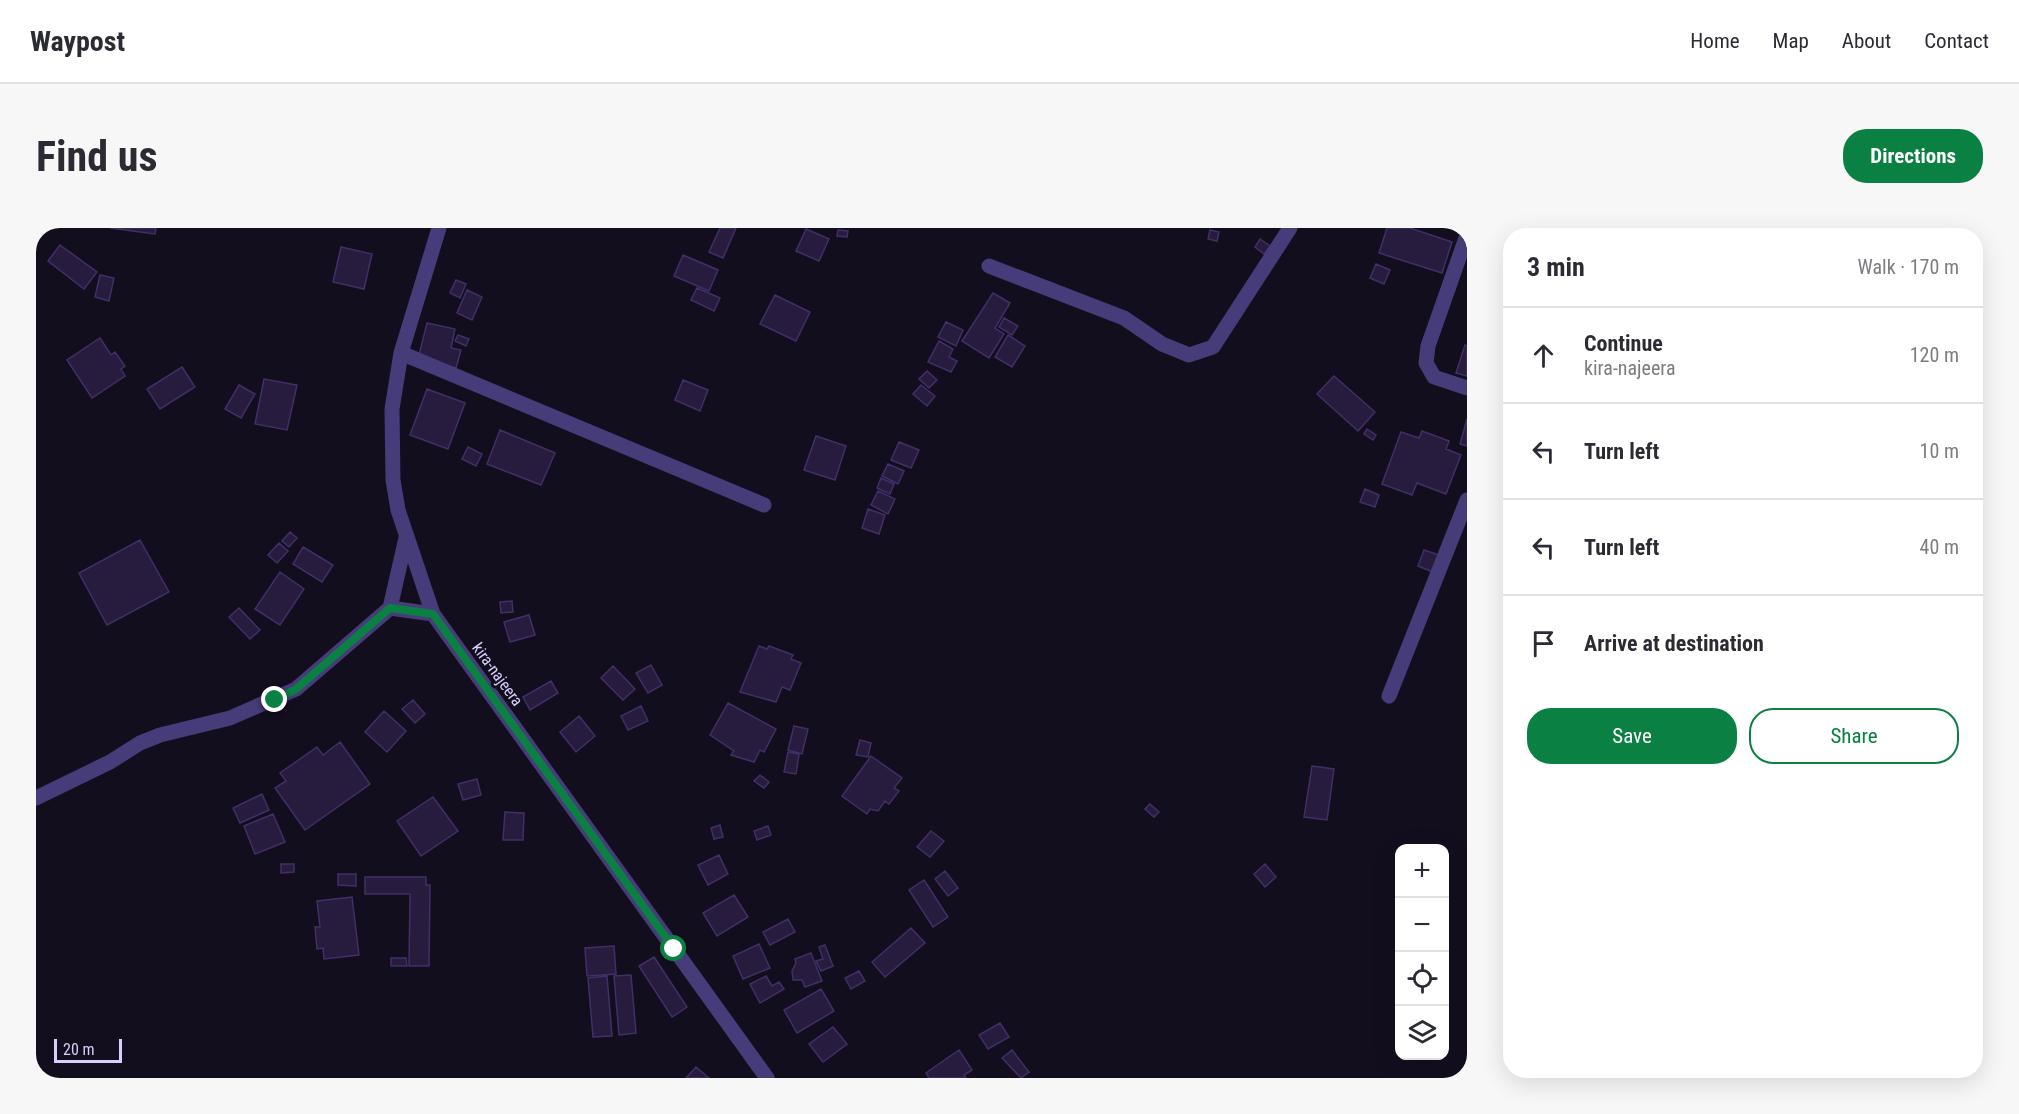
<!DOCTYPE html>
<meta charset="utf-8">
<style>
body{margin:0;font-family:"Roboto Condensed",sans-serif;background:#f7f7f7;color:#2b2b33}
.controls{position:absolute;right:18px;bottom:18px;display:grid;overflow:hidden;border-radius:12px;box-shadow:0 6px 24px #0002}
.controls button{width:54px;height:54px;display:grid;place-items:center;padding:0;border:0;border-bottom:2px solid #e1e1e2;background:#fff;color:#2b2b33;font:30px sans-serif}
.scale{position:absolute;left:18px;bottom:15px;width:68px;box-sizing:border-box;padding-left:6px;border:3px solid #d9cefc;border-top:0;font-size:16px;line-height:21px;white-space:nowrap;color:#d9cefc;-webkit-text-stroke:4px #130e1e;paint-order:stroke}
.stop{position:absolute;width:18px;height:18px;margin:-14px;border:4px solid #0b8043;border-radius:50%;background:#fff}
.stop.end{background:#0b8043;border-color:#fff;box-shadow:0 2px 6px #0008}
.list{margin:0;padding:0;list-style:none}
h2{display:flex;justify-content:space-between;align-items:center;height:78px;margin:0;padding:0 24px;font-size:26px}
h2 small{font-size:20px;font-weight:400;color:#7c7c81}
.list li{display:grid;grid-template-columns:39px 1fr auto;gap:18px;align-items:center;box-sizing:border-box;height:96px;padding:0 24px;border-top:2px solid #e1e1e2}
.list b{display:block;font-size:22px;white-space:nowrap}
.list p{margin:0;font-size:20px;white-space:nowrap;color:#7c7c81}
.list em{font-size:20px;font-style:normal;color:#7c7c81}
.actions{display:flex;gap:12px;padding:18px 24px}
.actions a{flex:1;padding:14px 0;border:2px solid #0b8043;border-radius:24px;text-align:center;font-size:21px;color:#0b8043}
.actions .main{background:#0b8043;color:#fff}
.icon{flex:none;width:33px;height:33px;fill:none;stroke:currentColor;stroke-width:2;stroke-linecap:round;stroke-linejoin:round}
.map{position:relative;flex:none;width:1431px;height:850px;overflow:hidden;border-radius:24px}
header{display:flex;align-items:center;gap:36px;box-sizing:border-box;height:84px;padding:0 30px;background:#fff;border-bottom:2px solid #e1e1e2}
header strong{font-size:28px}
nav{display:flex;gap:33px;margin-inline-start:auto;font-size:21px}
.intro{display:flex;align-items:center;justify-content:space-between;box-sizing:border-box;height:144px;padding:0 36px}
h1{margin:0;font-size:42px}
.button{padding:15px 27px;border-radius:24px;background:#0b8043;color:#fff;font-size:21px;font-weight:700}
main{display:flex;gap:36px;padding:0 36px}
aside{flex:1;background:#fff;border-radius:24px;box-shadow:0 6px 24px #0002}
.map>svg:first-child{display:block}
</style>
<header>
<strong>Waypost</strong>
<nav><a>Home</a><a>Map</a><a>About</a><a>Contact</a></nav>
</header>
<div class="intro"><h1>Find us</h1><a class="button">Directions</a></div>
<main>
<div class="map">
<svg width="1431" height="850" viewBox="0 0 1431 850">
<rect width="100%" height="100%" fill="#130e1e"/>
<path fill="#271b3e" stroke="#412f68" stroke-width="1.5" d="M74 0H120L119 6Z
M684 0H700L687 30 673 24Z
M1351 0H1374L1416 14 1406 45 1343 25Z
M770 1 793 11 783 33 760 23Z
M802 2 812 3 811 9 801 8Z
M1174 2 1183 4 1181 13 1172 11Z
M1224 11 1234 18 1228 26 1219 19Z
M24 17 61 44 48 61 12 33Z
M305 19 336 26 328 61 297 54Z
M647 27 682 42 673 63 638 48Z
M1340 36 1354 42 1348 56 1334 50Z
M64 47 78 50 73 73 59 69Z
M420 52 430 56 424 70 414 65Z
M661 60 684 70 678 83 655 72Z
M431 62 446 69 436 92 421 85Z
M957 65 974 75 959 100 968 106 953 130 926 113Z
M739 67 774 84 760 113 724 96Z
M968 90 982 98 976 107 963 99Z
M910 94 927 102 920 118 902 109Z
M391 95 419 101 415 120 425 122 420 140 382 131Z
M422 107 433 111 430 118 419 113Z
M972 107 989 118 976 139 959 129Z
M64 110 75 127 79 124 89 138 85 141 89 148 56 170 31 132Z
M903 113 917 121 913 129 921 133 915 144 892 134Z
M1429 117 1431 118V148L1420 145Z
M146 139 159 159 124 181 111 161Z
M891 143 901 152 893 160 883 151Z
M1298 148 1339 184 1322 203 1281 166Z
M228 151 261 157 251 202 219 196Z
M647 152 672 162 664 183 639 172Z
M203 157 219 166 205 190 189 181Z
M885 157 899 168 891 178 877 166Z
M391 161 429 175 412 221 374 207Z
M1431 191V218L1424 216Z
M1331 201 1340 207 1337 212 1328 206Z
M464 202 519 225 505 257 451 236Z
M1386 203 1413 213 1410 221 1425 227 1410 266 1381 255 1376 267 1346 256 1365 204 1383 210Z
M780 208 810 218 799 252 768 242Z
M863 214 883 222 875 240 855 232Z
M432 219 446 226 440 238 426 231Z
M852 236 868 243 862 256 846 248Z
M845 250 858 256 854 266 841 260Z
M1329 261 1343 267 1339 279 1324 274Z
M842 263 859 271 852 286 835 277Z
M832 281 849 287 843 306 826 300Z
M254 304 261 310 253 319 246 313Z
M104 312 133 364 71 397 43 345Z
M243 315 252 323 241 335 232 327Z
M267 319 297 337 286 354 257 336Z
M1388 322 1406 328 1399 345 1382 338Z
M244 344 268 361 244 397 219 381Z
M476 373 477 384 465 385 464 374Z
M203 380 224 402 214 411 193 389Z
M493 387 499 407 474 414 468 394Z
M723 418 731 421 733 418 757 427 755 431 765 435 754 462 746 459 740 474 704 464Z
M615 437 626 457 612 465 600 445Z
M577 438 599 461 587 472 565 450Z
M515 453 522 465 494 482 487 469Z
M377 472 389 486 379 495 366 481Z
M692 475 740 501 728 524 724 522 718 534 695 527 698 523 674 507Z
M605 478 612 493 592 502 585 488Z
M348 483 370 503 351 524 329 504Z
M543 488 559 508 540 524 524 504Z
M758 498 772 501 766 526 752 522Z
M824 512 835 515 832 529 820 527Z
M304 514 334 556 269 602 239 560 250 553 244 545 281 519 287 527Z
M752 524 763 526 760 546 748 544Z
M835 528 866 550 858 560 863 563 853 576 849 573 842 583 834 581 831 586 806 568Z
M1276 538 1298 541 1291 592 1268 589Z
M724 547 733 554 728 560 718 553Z
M441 551 445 567 427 572 422 556Z
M226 566 233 582 204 595 197 580Z
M397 569 422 603 385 628 361 593Z
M1114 576 1123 584 1118 589 1109 581Z
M469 584 488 585 487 612H467Z
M237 586 249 614 219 626 208 598Z
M684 597 687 609 678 611 675 600Z
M732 598 735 607 721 612 718 603Z
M895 603 908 613 894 629 881 619Z
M683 627 692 646 672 657 662 637Z
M245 636H258V644L245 645Z
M1229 636 1240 649 1229 659 1218 646Z
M909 643 922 660 912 668 899 651Z
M302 646H320V658L302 657Z
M329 649H390V657H394L393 738H373L374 666H329Z
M888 652 912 689 897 699 873 662Z
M698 667 712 689 681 708 667 685Z
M316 669 323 727 288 731 287 720 281 721 279 699H284L281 673Z
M752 691 759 704 734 717 727 704Z
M875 700 889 715 849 749 836 734Z
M723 716 734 740 707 751 697 728Z
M789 717 797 738 785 743 780 733 787 731 783 719Z
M578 718 580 746 551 748 549 720Z
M775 725 786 753 769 759 766 752H757L756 743 760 735 759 731Z
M618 729 651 779 636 789 603 738Z
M355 730H370L371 738H355Z
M823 743 829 753 815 761 809 750Z
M595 747 600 805 583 807 578 748Z
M571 748 576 808 557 809 552 750Z
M730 748 736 758 743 754 748 761 724 775 714 756Z
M785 761 798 783 761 805 748 782Z
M964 795 973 809 952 821 943 807Z
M797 799 811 816 787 834 773 816Z
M923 822 936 842 928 847 930 850H893L890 845Z
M976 822 993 844 985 850 966 830Z
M660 839 673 850H650Z"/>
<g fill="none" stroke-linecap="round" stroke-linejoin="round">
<path stroke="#463c7a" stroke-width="15" d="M403 0 365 125 356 181 357 252 362 282 397 386 731 850
M1431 7 1392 118 1390 135 1398 149 1431 160
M953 38 1088 90 1126 116 1153 127 1177 119 1254 0
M365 125 728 277
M354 380 397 386
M1353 468 1431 272
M0 570 74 534 104 515 124 507 194 490 260 461 354 380 370 310"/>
</g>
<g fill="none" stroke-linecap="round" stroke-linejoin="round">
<path stroke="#0b8043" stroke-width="8" d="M239 472 260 461 354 380 397 386 638 721"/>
</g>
<g text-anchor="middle" stroke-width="6" stroke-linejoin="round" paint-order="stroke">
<g font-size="16" fill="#d9cefc" stroke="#130e1e">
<text transform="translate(462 446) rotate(54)" y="6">kira-najeera</text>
</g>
</g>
</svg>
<div class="controls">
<button>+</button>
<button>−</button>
<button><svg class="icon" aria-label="locate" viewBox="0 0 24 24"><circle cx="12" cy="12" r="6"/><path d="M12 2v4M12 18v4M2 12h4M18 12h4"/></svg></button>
<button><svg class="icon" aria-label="layers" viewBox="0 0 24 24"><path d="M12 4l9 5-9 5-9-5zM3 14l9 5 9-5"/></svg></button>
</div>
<div class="scale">20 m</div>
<div class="stop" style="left:638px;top:721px"></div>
<div class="stop end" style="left:239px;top:472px"></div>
</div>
<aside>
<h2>3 min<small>Walk · 170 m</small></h2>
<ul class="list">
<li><svg class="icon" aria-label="ahead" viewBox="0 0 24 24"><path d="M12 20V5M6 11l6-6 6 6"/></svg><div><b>Continue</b><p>kira-najeera</p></div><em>120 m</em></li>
<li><svg class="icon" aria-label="left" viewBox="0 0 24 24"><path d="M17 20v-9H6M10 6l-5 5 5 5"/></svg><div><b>Turn left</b></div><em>10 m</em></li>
<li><svg class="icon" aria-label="left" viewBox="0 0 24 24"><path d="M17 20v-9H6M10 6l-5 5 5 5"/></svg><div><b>Turn left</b></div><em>40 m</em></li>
<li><svg class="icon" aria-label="arrive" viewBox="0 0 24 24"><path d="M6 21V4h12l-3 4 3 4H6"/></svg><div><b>Arrive at destination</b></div></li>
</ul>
<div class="actions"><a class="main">Save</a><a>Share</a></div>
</aside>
</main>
